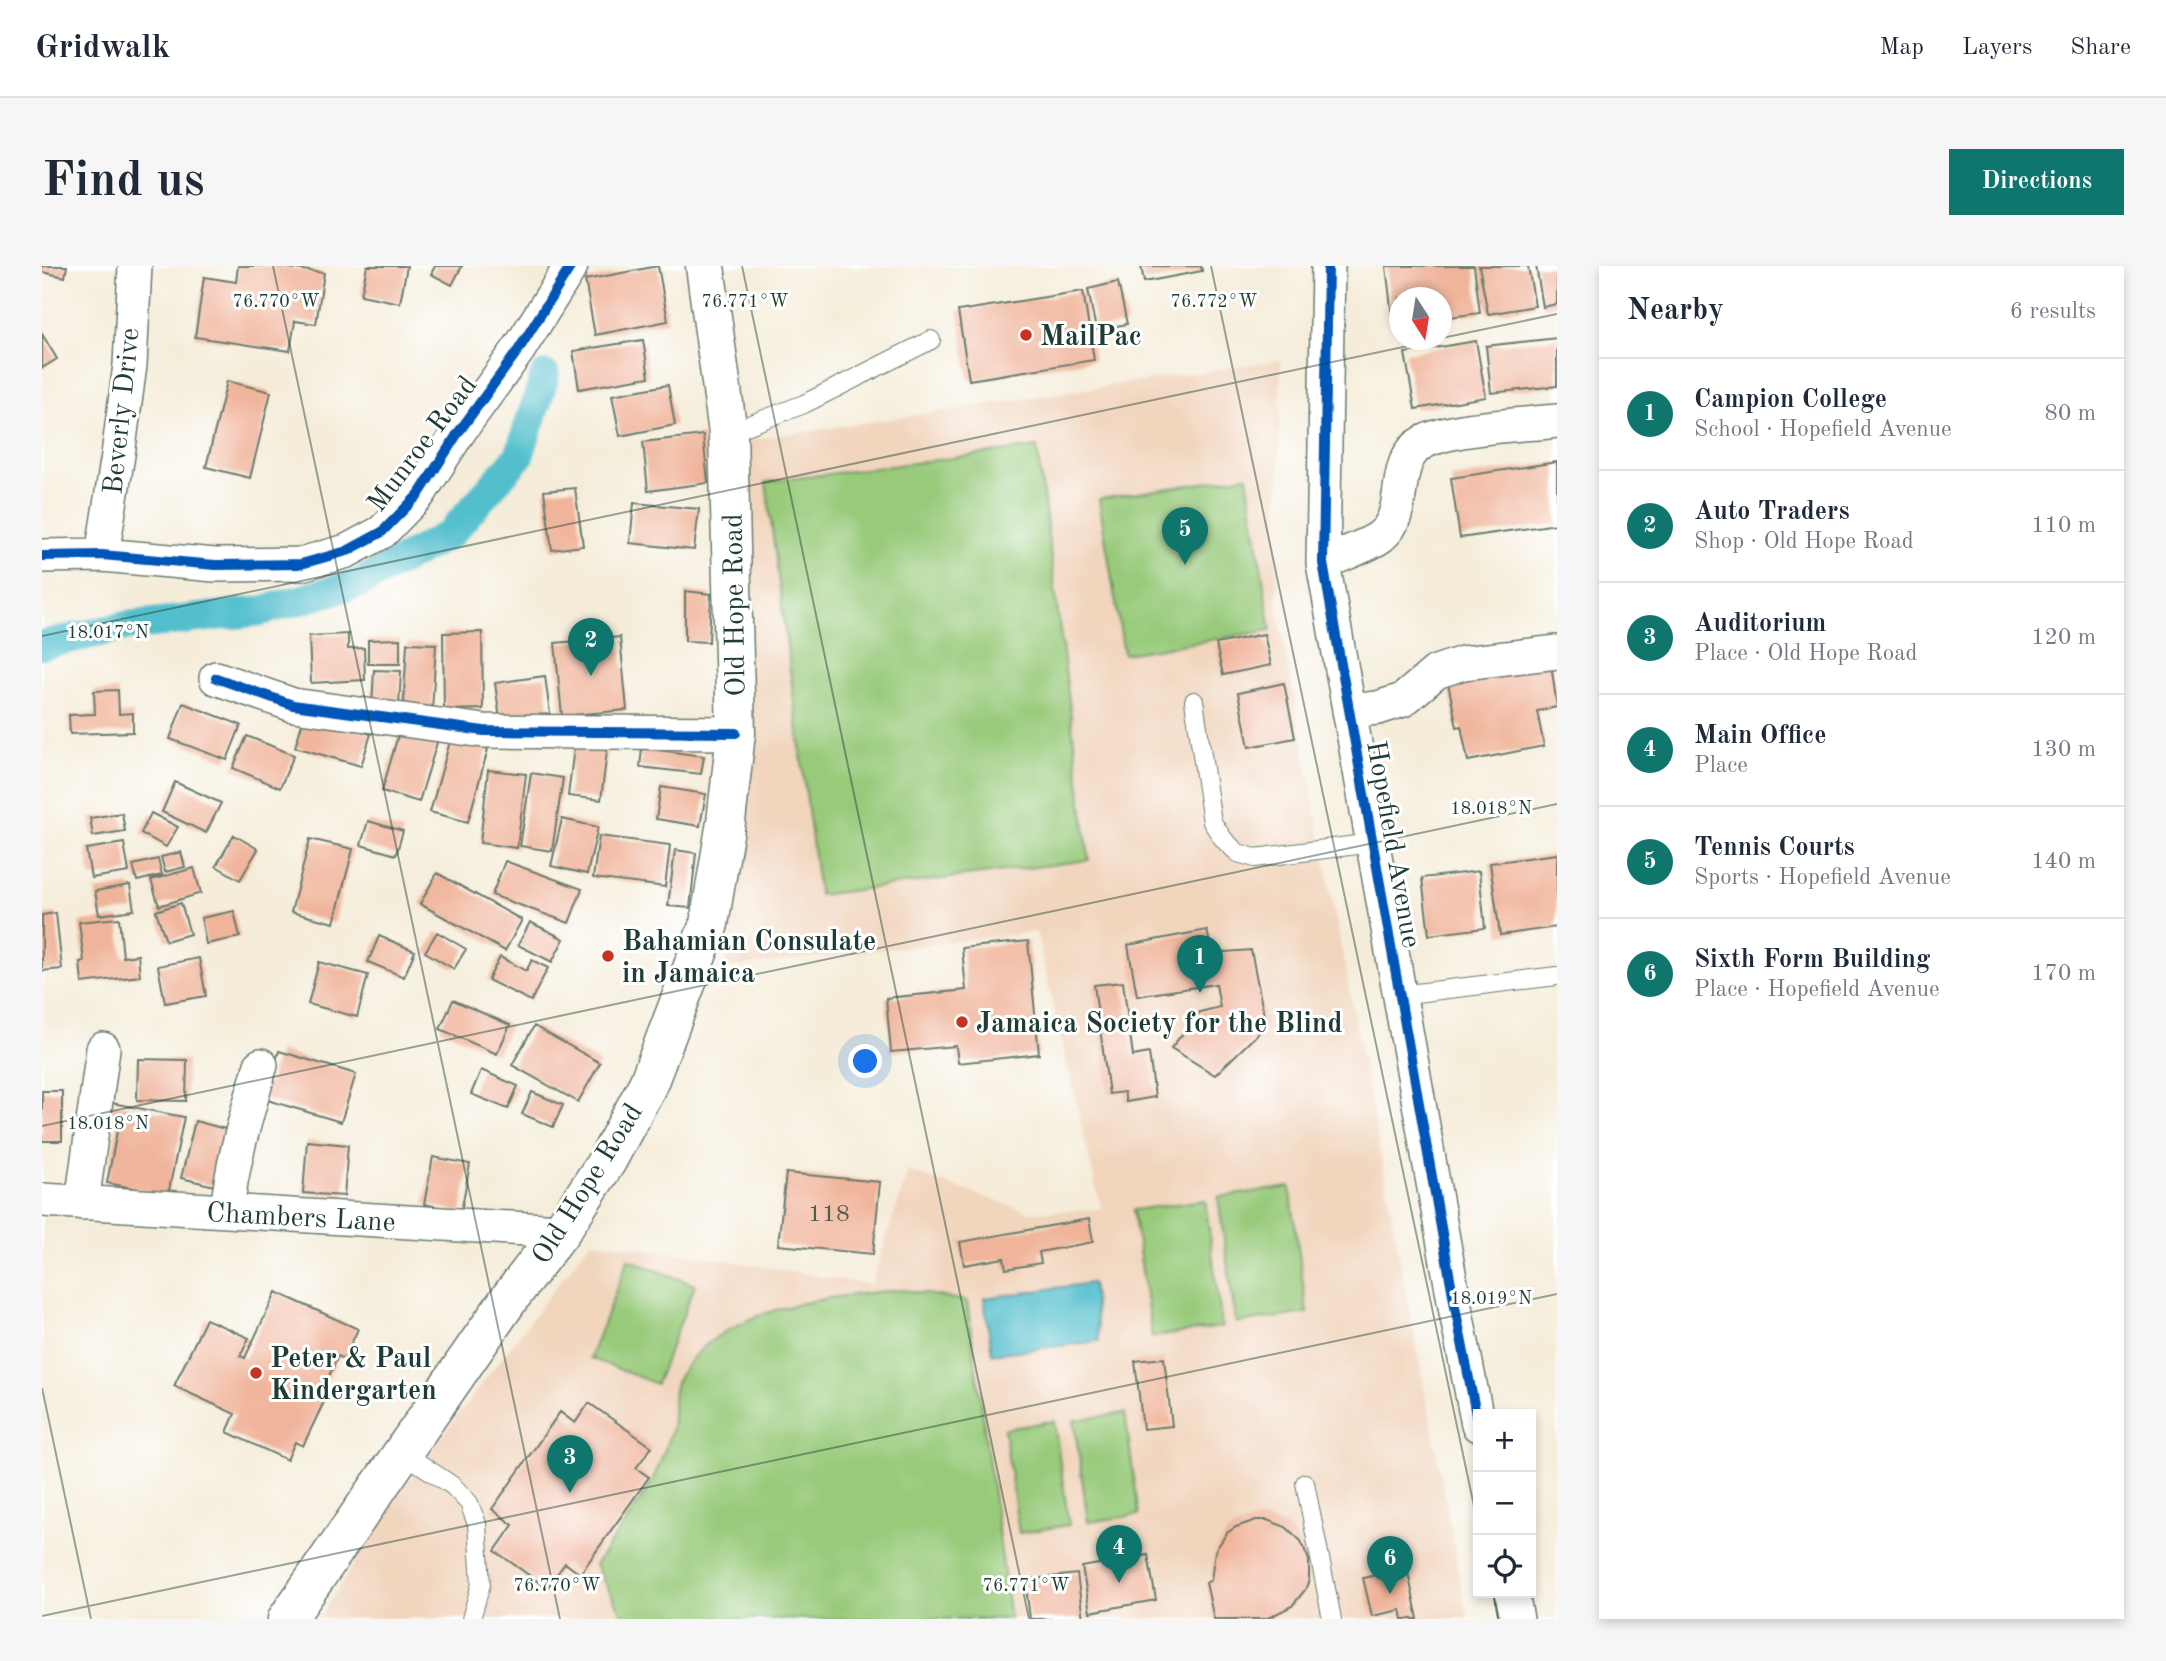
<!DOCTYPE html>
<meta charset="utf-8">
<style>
body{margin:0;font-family:"Old Standard TT",serif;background:#f6f6f7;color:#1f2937}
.controls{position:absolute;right:21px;bottom:21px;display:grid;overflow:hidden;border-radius:0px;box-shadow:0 4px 10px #0003}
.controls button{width:63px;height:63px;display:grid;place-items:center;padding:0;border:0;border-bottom:2px solid #e0e1e3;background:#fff;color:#1f2937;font:35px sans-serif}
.compass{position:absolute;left:1347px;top:21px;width:63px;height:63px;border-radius:50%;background:#fff;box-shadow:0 4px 10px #0003;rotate:168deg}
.you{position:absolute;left:824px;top:796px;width:24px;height:24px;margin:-18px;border:5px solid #fff;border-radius:50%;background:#1a73e8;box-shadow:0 0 0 10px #1a73e833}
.badge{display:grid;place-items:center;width:46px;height:46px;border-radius:50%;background:#0f766e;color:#fff;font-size:23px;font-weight:700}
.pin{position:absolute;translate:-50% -58px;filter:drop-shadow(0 2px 4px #0008)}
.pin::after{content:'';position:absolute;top:37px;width:24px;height:21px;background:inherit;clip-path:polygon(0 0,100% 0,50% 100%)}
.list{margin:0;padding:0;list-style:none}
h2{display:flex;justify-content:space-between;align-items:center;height:91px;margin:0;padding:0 28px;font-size:30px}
h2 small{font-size:23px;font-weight:400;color:#747a83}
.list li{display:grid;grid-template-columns:46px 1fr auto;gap:21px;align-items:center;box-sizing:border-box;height:112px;padding:0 28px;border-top:2px solid #e0e1e3}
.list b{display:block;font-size:26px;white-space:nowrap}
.list p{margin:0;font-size:23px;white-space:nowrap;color:#747a83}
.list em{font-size:23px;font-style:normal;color:#747a83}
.icon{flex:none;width:38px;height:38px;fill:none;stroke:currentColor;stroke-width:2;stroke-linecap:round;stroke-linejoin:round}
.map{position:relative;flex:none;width:1515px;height:1353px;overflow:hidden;border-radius:0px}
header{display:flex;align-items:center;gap:42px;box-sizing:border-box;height:98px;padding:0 35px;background:#fff;border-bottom:2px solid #e0e1e3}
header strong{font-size:33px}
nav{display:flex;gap:38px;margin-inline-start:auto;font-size:24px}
.intro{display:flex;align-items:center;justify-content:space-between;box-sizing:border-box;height:168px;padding:0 42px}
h1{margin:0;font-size:49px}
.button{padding:18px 32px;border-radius:0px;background:#0f766e;color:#fff;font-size:24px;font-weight:700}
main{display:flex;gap:42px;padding:0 42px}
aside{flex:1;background:#fff;border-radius:0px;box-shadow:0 4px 10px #0003}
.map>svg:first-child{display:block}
</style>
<header>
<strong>Gridwalk</strong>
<nav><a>Map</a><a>Layers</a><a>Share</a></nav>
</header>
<div class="intro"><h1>Find us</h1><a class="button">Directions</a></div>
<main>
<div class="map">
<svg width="1515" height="1353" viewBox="0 0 1515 1353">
<rect width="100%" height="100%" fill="#fff"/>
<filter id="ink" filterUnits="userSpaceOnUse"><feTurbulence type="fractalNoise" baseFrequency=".0143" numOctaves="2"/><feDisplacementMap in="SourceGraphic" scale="14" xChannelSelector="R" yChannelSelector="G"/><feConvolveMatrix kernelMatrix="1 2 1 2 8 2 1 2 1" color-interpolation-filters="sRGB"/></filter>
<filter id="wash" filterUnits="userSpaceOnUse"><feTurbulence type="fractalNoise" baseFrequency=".00686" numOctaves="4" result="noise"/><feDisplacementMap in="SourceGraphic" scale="28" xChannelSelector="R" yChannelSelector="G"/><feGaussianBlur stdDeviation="1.57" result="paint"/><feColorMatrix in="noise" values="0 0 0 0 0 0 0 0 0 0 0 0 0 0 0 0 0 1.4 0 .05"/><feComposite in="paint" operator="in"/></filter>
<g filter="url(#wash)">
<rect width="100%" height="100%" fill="#f5edda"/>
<path fill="#f1d5bd" d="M1239 94 1235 340 1426 1353H277L365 1216 549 975 648 988 829 1019 866 905 988 946 1059 943 994 666 682 702 705 527 695 176Z"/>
<path fill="#98ca7a" stroke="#5c8457" stroke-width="2" d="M995 181 1047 594 777 629 724 216Z
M1205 210 1229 364 1082 388 1057 233Z
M1248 921 1265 1047 1194 1057 1176 931Z
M1163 934 1180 1061 1110 1071 1091 944Z
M586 993 653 1019 614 1118 548 1092Z
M862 1024 925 1035 968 1353H583L553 1299C571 1273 591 1247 608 1219 617 1203 623 1182 629 1165 634 1150 628 1131 634 1117 670 1041 789 1029 862 1024Z
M1083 1147 1097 1249 1046 1256 1032 1154Z
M1012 1155 1027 1259 977 1267 962 1163Z"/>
<path fill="#53bfcd" stroke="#397e80" stroke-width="2" d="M1050 1017 1057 1075 950 1088 942 1032Z"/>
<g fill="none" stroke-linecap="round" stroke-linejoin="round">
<path stroke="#53bfcd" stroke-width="30" d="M0 379 84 360 219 345 317 317 408 268 477 190 503 109"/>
</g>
<g id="blocks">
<path fill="#f0b49a" d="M0 0H25L23 11 0 6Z
M196 0H233L282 7 274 58 253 55 248 85 153 71 162 11 194 16Z
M325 0H365L358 37 319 29Z
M393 0H420L410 19 389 8Z
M616 0 626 55 553 69 543 14Z
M1099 0H1159L1160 5 1102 16Z
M1344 0H1432L1438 47 1400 52V32H1358V57L1351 58Z
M1437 0H1486L1493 40 1446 48Z
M1494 0H1515V38L1501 41Z
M1076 16 1085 58 1054 64 1046 23Z
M1041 25 1052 94 927 114 916 45Z
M0 68 15 93 0 102Z
M1515 72V120L1449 127 1444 80Z
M601 74 607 111 537 123 531 85Z
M1434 75 1444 131 1373 143 1363 87Z
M185 115 229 126 208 212 164 201Z
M626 119 633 159 578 170 570 129Z
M661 169 666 217 606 225 601 176Z
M1515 196V258L1418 272 1409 212Z
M533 222 541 280 510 284 502 225Z
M592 237 657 243 652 284 588 277Z
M643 325 669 328 667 376 643 375Z
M440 366 441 443 402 444 401 367Z
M306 368V383L322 382 323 414 269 417 267 370Z
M1222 368 1229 399 1181 409 1174 378Z
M578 371 585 444 520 450 513 377Z
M358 373V398H326V374Z
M365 377 394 378 390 447 361 446Z
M1509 397 1515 441 1495 445 1502 480 1426 495 1419 460 1415 461 1406 417Z
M332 404 359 405 357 440 330 439Z
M503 410 508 448 458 454 453 417Z
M1242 417 1253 472 1207 481 1196 427Z
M76 424 77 448 91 447V466L28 468 27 449 53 448 52 425Z
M141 437 199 459 185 494 128 473Z
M263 448 329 468 319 500 253 481Z
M359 459 397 470 377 536 340 525Z
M205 470 252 489 238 522 191 502Z
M409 472 446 483 426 556 388 546Z
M533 473 566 477 559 534 526 530Z
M600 482 662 490 659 508 598 501Z
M446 504 484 508 475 582 438 577Z
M489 507 521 512 510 585 478 580Z
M133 516 179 537 164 567 120 546Z
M619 521 664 528 658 560 614 553Z
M80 547 83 565 51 570 48 552Z
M109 547 136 561 124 581 99 567Z
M520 553 556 561 545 608 509 600Z
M326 555 361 565 354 589 319 579Z
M192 569 216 583 198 614 174 600Z
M557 570 628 579 623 621 551 612Z
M268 573 311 583 292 657 249 646Z
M82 577 87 606 49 612 44 583Z
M633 584 654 587 648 642 626 640Z
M139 586 143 601 123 606 119 591Z
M1515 588V661L1458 669 1448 597Z
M116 593 120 609 95 615 91 599Z
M463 595 540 623 527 657 450 629Z
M152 602 159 627 117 640 109 614Z
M1437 605 1443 662 1387 669 1380 612Z
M395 607 480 654 463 685 378 638Z
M88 619 92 644 57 649 53 625Z
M139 637 148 668 124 675 114 645Z
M192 645 198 671 164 678 159 652Z
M14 647 20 703 0 705V649Z
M77 652 81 691 96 689 98 710 40 717 38 696 42 695 37 656Z
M488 656 522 673 510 696 476 679Z
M1165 664 1170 687 1209 684 1224 760 1173 809 1129 782 1158 746 1178 741 1174 718 1095 730 1086 679Z
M395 666 424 683 412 703 383 686Z
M337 670 373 685 362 711 326 696Z
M986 675 997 788 916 797 914 780 849 786 844 732 924 724 920 682Z
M458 691 484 705 490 694 506 702 489 735 446 714Z
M157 692 164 730 123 737 116 700Z
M277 696 326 709 315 751 266 738Z
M1081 716 1091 790 1107 787 1113 831 1084 836 1082 826 1067 828 1052 719Z
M411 734 468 759 455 788 398 763Z
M492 760 558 797 536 836 470 799Z
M237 785 314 808 299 856 222 833Z
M96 793 145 794 144 835 95 834Z
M439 804 476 820 466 843 429 828Z
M0 825H20V875H0Z
M490 826 521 839 511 861 480 848Z
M70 837 142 851 126 929 65 917 76 860 66 858Z
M153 855 191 865 177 921 139 912Z
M265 875 306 879 302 930 261 927Z
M391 891 428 898 419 946 382 938Z
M744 907 838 916 831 988 736 979Z
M1047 953 1051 976 997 986 999 997 964 1003 962 992 922 999 918 976Z
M234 1026 316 1063 302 1093 296 1090 282 1121 288 1123 261 1180 253 1176 245 1194 185 1166 193 1148 132 1120 164 1053 207 1072 198 1090 203 1092Z
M1122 1092 1130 1160 1101 1163 1093 1095Z
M547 1137 610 1181 594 1202 607 1211 538 1308 523 1297 505 1322 453 1285 471 1259 450 1243 518 1146 533 1157Z
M1214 1254H1225L1244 1261 1259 1275 1267 1294V1314L1263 1324 1250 1340 1224 1353H1172L1164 1317 1169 1314 1173 1285 1185 1267 1194 1261Z
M1106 1289 1114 1334 1048 1346 1040 1301Z
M1365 1302 1376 1353H1361L1359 1344 1330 1350 1321 1312Z
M1035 1308 1041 1353H988L983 1314Z"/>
</g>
</g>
<g filter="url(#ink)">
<use href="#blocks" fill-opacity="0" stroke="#6a7b6e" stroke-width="2"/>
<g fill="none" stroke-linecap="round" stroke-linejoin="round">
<defs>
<path id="service" d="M686 167 762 138 889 74
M1152 435 1170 556 1182 574 1196 587 1213 592 1330 577
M1357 729 1515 710
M360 1186 411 1220 427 1237 435 1258 439 1318 429 1353
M1263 1217 1290 1353"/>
<path id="minor" d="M1286 0 1281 297 1414 1046 1436 1159
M60 289 76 189 88 99 93 0
M0 290 60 289 173 299 259 298 305 285 340 266 377 228 416 167 477 83 529 0
M1281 297C1294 291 1330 278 1339 270 1369 246 1346 195 1382 176 1411 161 1481 159 1515 155
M174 412 251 439 442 465 694 467
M1307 445 1336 442 1361 434 1394 406 1421 397 1515 386
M0 934 519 965
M40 937 61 783
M185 945C190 895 205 848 219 799
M1470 1327 1475 1353"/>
<path id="primary" d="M245 1353 467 1033 519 965 565 895 606 818 667 658 684 556 694 467 686 167 663 0"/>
</defs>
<use href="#service" stroke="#6a7b6e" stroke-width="20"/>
<use href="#minor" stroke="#6a7b6e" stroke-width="36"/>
<use href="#primary" stroke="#6a7b6e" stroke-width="41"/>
<use href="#service" stroke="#fff" stroke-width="18"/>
<use href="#minor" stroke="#fff" stroke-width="33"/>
<use href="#primary" stroke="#fff" stroke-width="38"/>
<defs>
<path id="cycleway" d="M1286 0 1281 297 1414 1046 1436 1159
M0 290 60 289 173 299 259 298 305 285 340 266 377 228 416 167 477 83 529 0
M174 412 251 439 442 465 694 467"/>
</defs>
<use href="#cycleway" stroke="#fff" stroke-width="15"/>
<use href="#cycleway" stroke="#0057b8" stroke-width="10"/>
</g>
</g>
<path fill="none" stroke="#1f3d34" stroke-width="2" stroke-opacity="0.45" d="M231 0 518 1353M700 0 987 1353M1169 0 1436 1259M1400 72 1515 48M0 370 1394 74M0 860 1515 538M0 1122 49 1353M1451 1327 1456 1353M0 1350 1515 1028"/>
<g fill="#c8321e" stroke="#fff" stroke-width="2.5">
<circle cx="984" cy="69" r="7"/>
<circle cx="566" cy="690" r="7"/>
<circle cx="920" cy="756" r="7"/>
<circle cx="214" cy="1107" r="7"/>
</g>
<g text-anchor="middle" stroke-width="6" stroke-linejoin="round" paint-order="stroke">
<g font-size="24" fill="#535b4e">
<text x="787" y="955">118</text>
</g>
<g font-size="28" font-weight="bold" fill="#1f3d34" stroke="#fff" text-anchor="start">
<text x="998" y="79">MailPac</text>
<text x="580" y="684">Bahamian Consulate<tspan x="580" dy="32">in Jamaica</tspan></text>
<text x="934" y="766">Jamaica Society for the Blind</text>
<text x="228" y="1101">Peter &amp; Paul<tspan x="228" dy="32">Kindergarten</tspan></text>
</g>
<g font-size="28" fill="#1f3d34" stroke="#fff">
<text transform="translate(78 145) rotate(-84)" y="10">Beverly Drive</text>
<text transform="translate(379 177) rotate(-53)" y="10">Munroe Road</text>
<text transform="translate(691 339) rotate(-91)" y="10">Old Hope Road</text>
<text transform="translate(1353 578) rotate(80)" y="10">Hopefield Avenue</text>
<text transform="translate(544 917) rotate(-58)" y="10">Old Hope Road</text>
<text transform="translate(259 950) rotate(3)" y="10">Chambers Lane</text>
</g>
</g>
<g font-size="18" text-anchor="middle" fill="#1f3d34" stroke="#fff" stroke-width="6" stroke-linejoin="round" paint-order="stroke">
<text x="234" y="41">76.770°W</text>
<text x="703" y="41">76.771°W</text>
<text x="1172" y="41">76.772°W</text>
<text x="66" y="372">18.017°N</text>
<text x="1449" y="548">18.018°N</text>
<text x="66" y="863">18.018°N</text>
<text x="1449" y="1038">18.019°N</text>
<text x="515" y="1325">76.770°W</text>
<text x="984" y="1325">76.771°W</text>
</g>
</svg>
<div class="controls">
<button>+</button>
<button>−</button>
<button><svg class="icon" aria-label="locate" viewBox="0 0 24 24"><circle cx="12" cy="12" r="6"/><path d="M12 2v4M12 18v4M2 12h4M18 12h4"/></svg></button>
</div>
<svg class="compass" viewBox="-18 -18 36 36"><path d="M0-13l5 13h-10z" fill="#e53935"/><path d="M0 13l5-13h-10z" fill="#747a83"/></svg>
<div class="you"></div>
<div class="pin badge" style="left:1158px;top:727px">1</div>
<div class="pin badge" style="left:549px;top:410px">2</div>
<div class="pin badge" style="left:528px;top:1227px">3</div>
<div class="pin badge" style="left:1077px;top:1317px">4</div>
<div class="pin badge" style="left:1143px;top:299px">5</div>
<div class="pin badge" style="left:1348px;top:1328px">6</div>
</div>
<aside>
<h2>Nearby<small>6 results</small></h2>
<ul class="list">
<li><span class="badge">1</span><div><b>Campion College</b><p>School · Hopefield Avenue</p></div><em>80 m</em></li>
<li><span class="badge">2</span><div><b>Auto Traders</b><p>Shop · Old Hope Road</p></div><em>110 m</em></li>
<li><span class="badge">3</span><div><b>Auditorium</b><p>Place · Old Hope Road</p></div><em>120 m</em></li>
<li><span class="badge">4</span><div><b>Main Office</b><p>Place</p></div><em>130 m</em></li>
<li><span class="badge">5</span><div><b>Tennis Courts</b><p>Sports · Hopefield Avenue</p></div><em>140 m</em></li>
<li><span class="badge">6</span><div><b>Sixth Form Building</b><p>Place · Hopefield Avenue</p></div><em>170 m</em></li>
</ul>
</aside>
</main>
